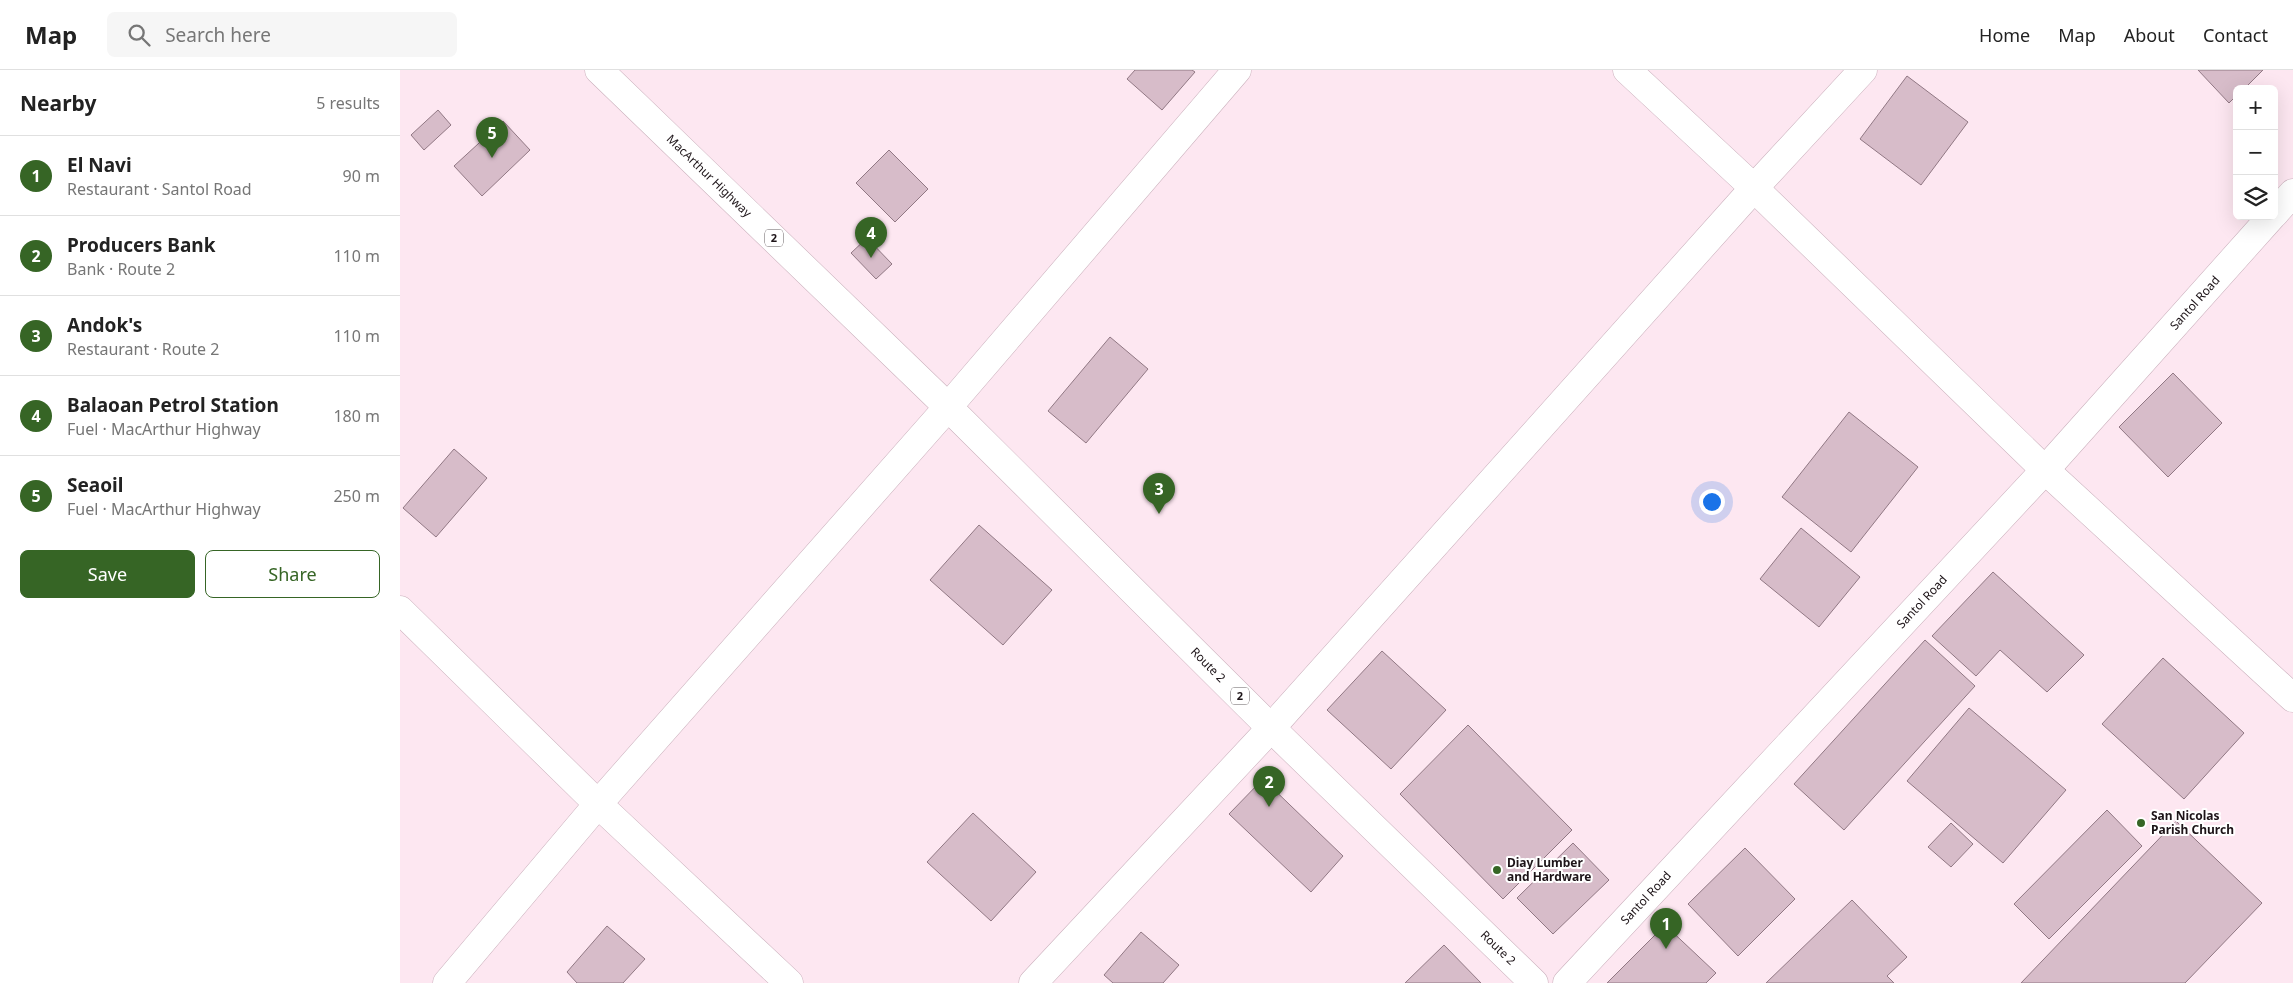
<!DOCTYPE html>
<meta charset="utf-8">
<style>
body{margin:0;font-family:"Noto Sans",sans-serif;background:#f6f6f6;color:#222}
.controls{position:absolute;right:15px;top:15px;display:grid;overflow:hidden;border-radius:8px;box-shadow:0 5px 20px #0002}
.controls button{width:45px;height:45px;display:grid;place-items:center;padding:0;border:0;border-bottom:1px solid #e0e0e0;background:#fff;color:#222;font:25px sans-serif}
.you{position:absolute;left:1311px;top:431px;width:18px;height:18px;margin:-12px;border:4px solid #fff;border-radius:50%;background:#1a73e8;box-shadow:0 0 0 8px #1a73e833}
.badge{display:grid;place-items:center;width:32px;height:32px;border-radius:50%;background:#366525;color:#fff;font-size:16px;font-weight:700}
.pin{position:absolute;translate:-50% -41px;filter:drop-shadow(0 1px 2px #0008)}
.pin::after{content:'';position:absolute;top:26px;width:18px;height:15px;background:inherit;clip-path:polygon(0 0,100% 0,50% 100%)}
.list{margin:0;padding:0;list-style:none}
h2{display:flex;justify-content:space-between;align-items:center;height:65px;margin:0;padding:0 20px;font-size:21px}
h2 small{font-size:16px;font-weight:400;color:#767676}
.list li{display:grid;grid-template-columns:32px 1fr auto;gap:15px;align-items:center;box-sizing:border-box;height:80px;padding:0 20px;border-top:1px solid #e0e0e0}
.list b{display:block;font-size:19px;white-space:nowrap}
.list p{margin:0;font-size:16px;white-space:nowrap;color:#767676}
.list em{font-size:16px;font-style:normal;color:#767676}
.actions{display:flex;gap:10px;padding:15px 20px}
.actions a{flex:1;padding:11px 0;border:1px solid #366525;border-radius:8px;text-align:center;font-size:18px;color:#366525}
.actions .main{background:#366525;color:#fff}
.icon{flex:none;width:28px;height:28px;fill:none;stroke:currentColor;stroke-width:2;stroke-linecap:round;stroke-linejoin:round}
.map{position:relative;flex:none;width:1893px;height:913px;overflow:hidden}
header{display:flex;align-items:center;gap:30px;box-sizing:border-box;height:70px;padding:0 25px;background:#fff;border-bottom:1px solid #e0e0e0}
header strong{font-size:24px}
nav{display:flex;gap:28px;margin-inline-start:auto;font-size:18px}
.search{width:350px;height:45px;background:#f6f6f6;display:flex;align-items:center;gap:12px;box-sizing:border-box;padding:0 18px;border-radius:8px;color:#767676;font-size:19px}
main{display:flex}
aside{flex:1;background:#fff}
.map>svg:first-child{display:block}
</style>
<header>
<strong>Map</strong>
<div class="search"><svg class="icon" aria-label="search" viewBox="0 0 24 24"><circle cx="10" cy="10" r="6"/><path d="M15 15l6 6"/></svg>Search here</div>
<nav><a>Home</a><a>Map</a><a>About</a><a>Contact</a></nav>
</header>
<main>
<aside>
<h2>Nearby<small>5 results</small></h2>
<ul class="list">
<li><span class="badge">1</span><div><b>El Navi</b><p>Restaurant · Santol Road</p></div><em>90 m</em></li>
<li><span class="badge">2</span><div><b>Producers Bank</b><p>Bank · Route 2</p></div><em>110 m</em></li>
<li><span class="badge">3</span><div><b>Andok's</b><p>Restaurant · Route 2</p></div><em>110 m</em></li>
<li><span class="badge">4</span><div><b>Balaoan Petrol Station</b><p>Fuel · MacArthur Highway</p></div><em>180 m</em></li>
<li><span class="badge">5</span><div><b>Seaoil</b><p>Fuel · MacArthur Highway</p></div><em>250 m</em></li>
</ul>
<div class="actions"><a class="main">Save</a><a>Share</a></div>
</aside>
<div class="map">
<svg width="1893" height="913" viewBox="0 0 1893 913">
<rect width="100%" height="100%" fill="#fde7f1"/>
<path fill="#d7bcc9" stroke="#917884" d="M735 0H792L795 2 762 40 727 9Z
M1798 0H1863L1844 19H1837V25L1829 33Z
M1507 6 1568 52 1521 115 1460 69Z
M38 40 51 55 24 80 11 65Z
M103 51 130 80 82 126 54 96Z
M489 80 528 119 495 152 456 113Z
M467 168 492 194 476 209 451 183Z
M710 267 748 299 686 373 648 341Z
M1773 303 1822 353 1768 407 1719 357Z
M1449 342 1518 397 1451 482 1382 427Z
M54 379 87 408 36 467 3 438Z
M579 455 652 520 603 575 530 510Z
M1401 458 1460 507 1419 557 1360 509Z
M1593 502 1684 585 1647 622 1600 580 1576 606 1532 566Z
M1525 570 1575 616 1444 760 1394 714Z
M982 581 1046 640 991 699 927 640Z
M1763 588 1844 663 1784 729 1702 654Z
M1569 638 1666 720 1603 793 1507 711Z
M1068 655 1172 760 1103 829 1000 724Z
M863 709 943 786 911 822 829 744Z
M1707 740 1742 776 1649 869 1614 834Z
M573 743 636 802 591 851 527 792Z
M1776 751 1862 833 1785 913H1621Z
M1551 753 1573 774 1551 797 1528 777Z
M1173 773 1209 810 1153 864 1117 828Z
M1345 778 1395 829 1338 886 1288 834Z
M1452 830 1507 887 1487 906 1494 913H1366Z
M1265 855 1316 903 1306 913H1207Z
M207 856 245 889 223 913H177L167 902Z
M741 862 779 895 763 913H713L704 905Z
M1044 875 1081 913H1005Z"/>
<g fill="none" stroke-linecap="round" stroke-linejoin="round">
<defs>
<path id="minor" d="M1227 0 1354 118 1645 400 1893 628
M0 540 198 734 389 913
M47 913 198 734 548 337 837 0
M633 913 871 658 1354 118 1463 0"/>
<path id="secondary" d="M1874 144 1893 123
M1167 913 1645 400 1872 146"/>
<path id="trunk" d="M199 0 548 337 871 658 1134 913"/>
</defs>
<use href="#minor" stroke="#cab0bc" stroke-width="29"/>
<use href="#secondary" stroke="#cab0bc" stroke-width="29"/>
<use href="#trunk" stroke="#cab0bc" stroke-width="29"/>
<use href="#minor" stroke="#fff" stroke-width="28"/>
<use href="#secondary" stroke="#fff" stroke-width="28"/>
<use href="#trunk" stroke="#fff" stroke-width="28"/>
</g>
<g fill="#366525" stroke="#fff" stroke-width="2">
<circle cx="1741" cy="753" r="5"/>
<circle cx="1097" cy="800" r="5"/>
</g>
<g text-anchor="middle" stroke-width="4" stroke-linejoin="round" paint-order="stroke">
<g fill="#fff" stroke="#615a5d" stroke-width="1">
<rect x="365" y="159.5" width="18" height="17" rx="4"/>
<rect x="831" y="617.5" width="18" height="17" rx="4"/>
</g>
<g font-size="11" font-weight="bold" fill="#1d1418">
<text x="374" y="172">2</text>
<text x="840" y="630">2</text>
</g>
<g font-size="12" fill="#1d1418" stroke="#fff">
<text transform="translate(309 106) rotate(44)" y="4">MacArthur Highway</text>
<text transform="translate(1795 233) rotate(-48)" y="4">Santol Road</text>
<text transform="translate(1522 532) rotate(-47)" y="4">Santol Road</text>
<text transform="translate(808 595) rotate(45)" y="4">Route 2</text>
<text transform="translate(1246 828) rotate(-47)" y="4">Santol Road</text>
<text transform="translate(1098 878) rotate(44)" y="4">Route 2</text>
</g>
<g font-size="12" font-weight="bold" fill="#1d1418" stroke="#fff" text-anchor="start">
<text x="1751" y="750">San Nicolas<tspan x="1751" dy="14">Parish Church</tspan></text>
<text x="1107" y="797">Diay Lumber<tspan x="1107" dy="14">and Hardware</tspan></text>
</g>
</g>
</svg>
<div class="controls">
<button>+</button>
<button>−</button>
<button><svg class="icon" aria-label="layers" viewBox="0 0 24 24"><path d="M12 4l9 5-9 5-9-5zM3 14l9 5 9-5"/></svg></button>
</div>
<div class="you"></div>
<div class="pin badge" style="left:1266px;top:879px">1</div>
<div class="pin badge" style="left:869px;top:737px">2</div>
<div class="pin badge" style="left:759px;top:444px">3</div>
<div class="pin badge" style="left:471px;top:188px">4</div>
<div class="pin badge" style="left:92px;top:88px">5</div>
</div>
</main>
